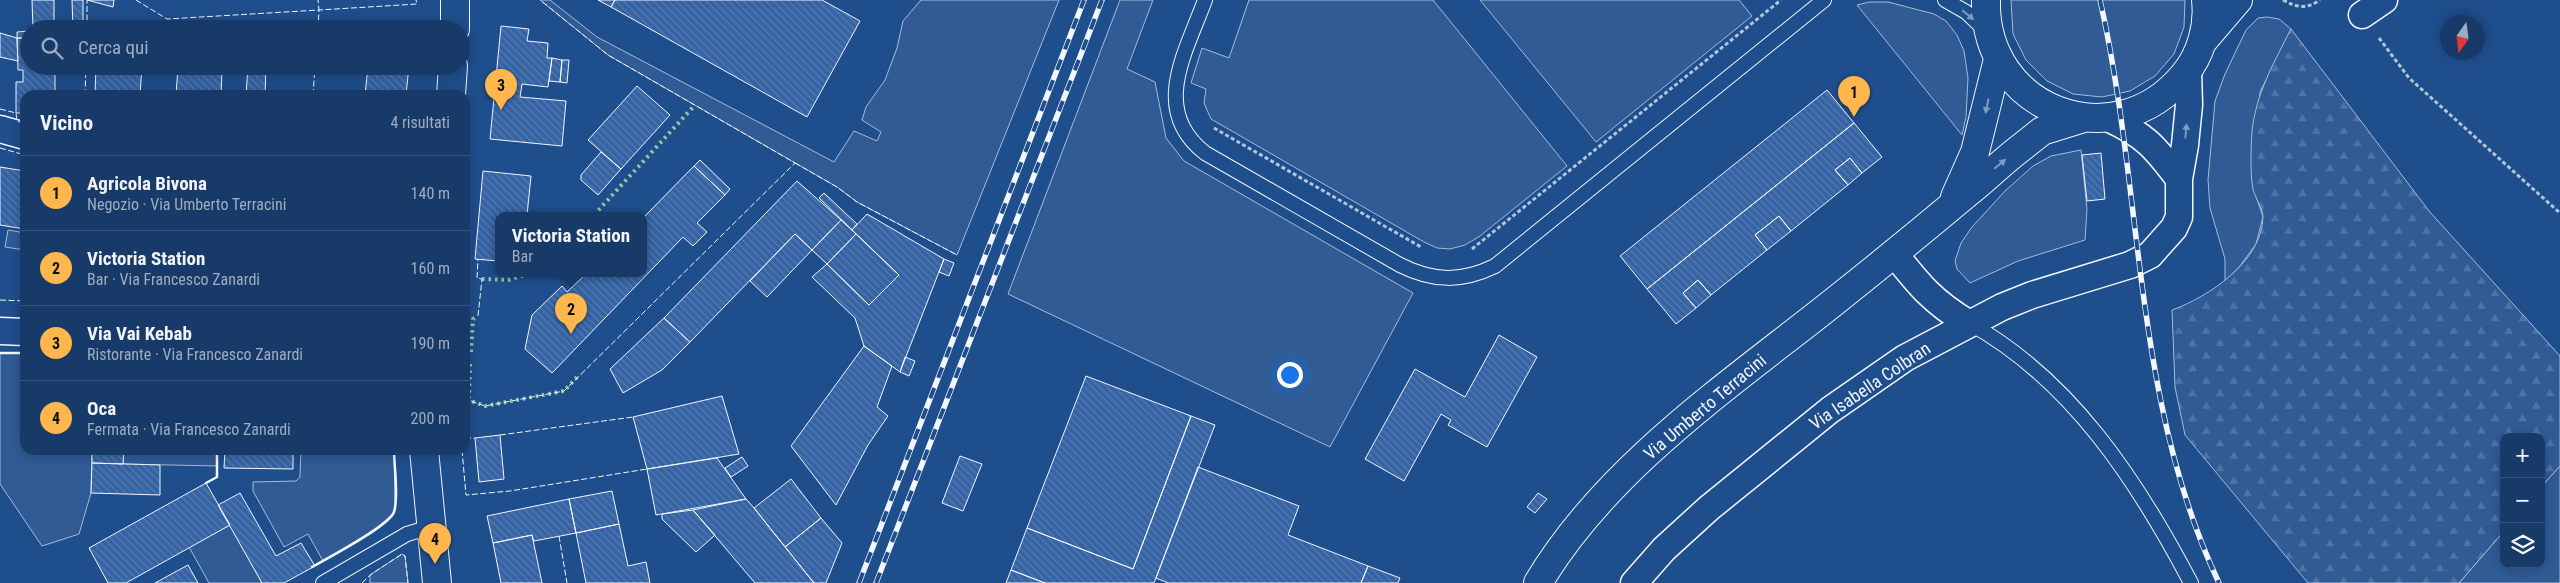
<!DOCTYPE html>
<html lang="it">
<meta charset="utf-8">
<style>
body{margin:0;font-family:"Roboto Condensed",sans-serif;background:#20416f;color:#f1f3f6}
.controls{position:absolute;right:15px;bottom:15px;display:grid;overflow:hidden;border-radius:10px;box-shadow:0 2px 12px #0003}
.controls button{width:45px;height:45px;display:grid;place-items:center;padding:0;border:0;border-bottom:1px solid #36547d;background:#173a69;color:#f1f3f6;font:25px sans-serif}
.compass{position:absolute;left:2440px;top:15px;width:45px;height:45px;border-radius:50%;background:#173a69;box-shadow:0 2px 12px #0003;rotate:194deg}
.you{position:absolute;left:1289px;top:374px;width:18px;height:18px;margin:-12px;border:4px solid #fff;border-radius:50%;background:#1a73e8;box-shadow:0 0 0 8px #1a73e833}
.badge{display:grid;place-items:center;width:32px;height:32px;border-radius:50%;background:#ffb74d;color:#111;font-size:16px;font-weight:700}
.pin{position:absolute;translate:-50% -41px;filter:drop-shadow(0 1px 2px #0008)}
.pin::after{content:'';position:absolute;top:26px;width:18px;height:15px;background:inherit;clip-path:polygon(0 0,100% 0,50% 100%)}
.popup{position:absolute;left:495px;top:212px;width:152px;height:65px;box-sizing:border-box;display:grid;place-content:center;border-radius:10px;background:#173a69;filter:drop-shadow(0 1px 4px #0005);font-size:16px;white-space:nowrap;color:#9eadc0}
.popup b{font-size:19px;color:#f1f3f6}
.popup::after{content:'';position:absolute;left:50%;top:100%;margin-left:-10px;border:10px solid transparent;border-top-color:#173a69}
.list{margin:0;padding:0;list-style:none}
h2{display:flex;justify-content:space-between;align-items:center;height:65px;margin:0;padding:0 20px;font-size:21px}
h2 small{font-size:16px;font-weight:400;color:#9eadc0}
.list li{display:grid;grid-template-columns:32px 1fr auto;gap:15px;align-items:center;box-sizing:border-box;height:75px;padding:0 20px;border-top:1px solid #36547d}
.list b{display:block;font-size:19px;white-space:nowrap}
.list p{margin:0;font-size:16px;white-space:nowrap;color:#9eadc0}
.list em{font-size:16px;font-style:normal;color:#9eadc0}
.icon{flex:none;width:28px;height:28px;fill:none;stroke:currentColor;stroke-width:2;stroke-linecap:round;stroke-linejoin:round}
.map{position:relative;flex:none;width:2560px;height:583px;overflow:hidden}
.search{position:absolute;background:#173a69;box-shadow:0 2px 12px #0003;left:20px;top:20px;width:450px;height:55px;display:flex;align-items:center;gap:12px;box-sizing:border-box;padding:0 18px;border-radius:28px;color:#9eadc0;font-size:19px}
.panel{position:absolute;background:#173a69;box-shadow:0 2px 12px #0003;left:20px;top:90px;width:450px;height:365px;border-radius:15px}
.map>svg:first-child{display:block}
</style>
<div class="map">
<svg width="2560" height="583" viewBox="0 0 2560 583">
<defs>
<pattern id="forest-firs" width="22" height="20" patternUnits="userSpaceOnUse" patternTransform="scale(1.25)"><rect width="22" height="20" fill="#305b95"/><path d="M5 1l3.5 6h-7zM16 11l3.5 6h-7z" fill="#4e73a5"/></pattern>
<pattern id="building-back-hatch" width="6" height="6" patternUnits="userSpaceOnUse" patternTransform="scale(1.25)"><rect width="6" height="6" fill="#3563a3"/><path d="M-1 5l2 2M0 0l6 6M5-1l2 2" fill="none" stroke="#537ab1"/></pattern>
</defs>
<rect width="100%" height="100%" fill="#1f4e8c"/>
<path fill="#305b95" stroke="#a8bbd7" d="M540 0H550L597 37 834 162 854 131 877 141 881 132 862 120 866 107 885 80 897 48 903 21 921 0H1059L957 255 857 202 837 187 608 55Z
M1120 0H1153L1127 69 1155 82 1166 138 1184 161 1413 293 1330 447 1008 294Z
M1249 0H1433L1567 166 1480 236 1465 245 1450 249 1437 248 1424 242 1211 119 1204 103 1206 89 1191 83 1202 48 1229 58Z
M1480 0H1739L1752 16 1596 142Z
M2011 0H2185L2184 27 2174 54 2155 76 2130 91 2102 97 2073 94 2047 81 2026 60 2013 34Z
M1869 2H1888L1934 14 1946 21 1957 35 1964 51 1968 78 1966 117 1962 135 1857 5Z
M2267 17 2279 19 2291 29 2260 92 2253 187 2263 217 2256 244 2240 266 2225 281V259L2210 208 2208 180 2215 101 2225 74 2246 30 2258 18Z
M2081 150 2087 209 2085 240 2018 261 1970 283 1957 269 1955 261 1961 243 1972 227 2005 191 2033 166 2051 156Z
M8 230 25 233V250L5 247Z
M0 353H25V450H92L91 493 79 534 42 546 0 484Z
M124 450H217V466L123 464Z
M301 450H394L395 505 393 514 372 532 323 561 308 534 284 547 253 491V482L296 481 300 477Z
M2560 466V583H2459L2504 531V564H2541V487Z
M230 525 262 583H209L189 547Z
M402 554 405 556 408 583H370V575Z"/>
<path fill="url(#forest-firs)" stroke="#a8bbd7" d="M2291 29 2429 211 2560 356V466L2541 487V437H2504V531L2459 583H2308L2185 435 2175 387 2172 310C2208 297 2262 262 2263 217 2263 208 2255 198 2253 189 2250 174 2251 146 2252 131 2256 94 2274 62 2291 29Z"/>
<path fill="url(#building-back-hatch)" stroke="#f2f6ff" d="M32 0H54V29H33Z
M72 0H83V29H73Z
M87 0H114L113 7Z
M598 0H615L611 7Z
M615 0H822L860 21 807 117 611 7Z
M250 21 268 22V29H250Z
M501 26 529 29 527 41 548 43 547 58H552L548 87 522 84 520 97 566 101 562 146 490 139Z
M29 31V38H17V32Z
M0 33 17 38 18 61 0 57Z
M17 38H29V66H55V95H25V113H16V82H23V70H18Z
M552 58 562 60 560 82 549 81Z
M562 60H569L567 83 560 82Z
M96 66H142L140 95H95Z
M178 66H231V71L222 70 221 95H176Z
M248 66H266L265 95H246Z
M346 66H368L367 71 346 70Z
M368 66H409L406 95H365Z
M637 86 670 115 621 169 588 140Z
M1827 90 1854 123 1647 289 1620 256Z
M1854 123 1882 157 1862 173 1850 158 1835 170 1848 185 1791 231 1779 216 1755 235 1767 250 1711 295 1698 280 1683 293 1696 308 1676 324 1647 289Z
M601 152 621 169 598 195 581 180V175Z
M2101 153 2105 199 2087 201 2082 155Z
M1850 158 1862 173 1848 185 1835 170Z
M700 160 730 189 725 195 694 166Z
M694 166 725 195 697 223 707 232 693 246 683 237 552 373 525 349 532 315 562 286 567 292 587 273H644V217Z
M0 167 25 171V229L0 225Z
M483 171 531 176 527 215H498V261L475 259Z
M797 181 841 220 812 250 795 234 690 342 664 318Z
M824 193 857 224 852 230 819 198Z
M867 214 944 259 900 372 864 346 855 318 812 277 827 264 869 305 899 275 852 230Z
M1779 216 1791 231 1767 250 1755 235Z
M841 220 856 234 827 264 812 250Z
M795 234 812 250 767 297 750 281Z
M856 234 899 275 869 305 827 264Z
M944 259 954 263 949 276 939 272Z
M1698 280 1711 295 1696 308 1683 293Z
M664 318 690 342 662 370 623 393 610 369Z
M1499 335 1537 357 1487 447 1448 425 1451 420 1441 414 1404 481 1365 459 1415 369 1465 397Z
M864 346 892 366 877 407 888 416 868 445 836 505 791 446Z
M905 357 915 361 909 376 900 372Z
M1086 376 1191 416 1133 569 1027 528Z
M722 396 739 454 647 469 633 417Z
M1191 416 1215 425 1154 583H1045L1011 570 1027 528 1133 569Z
M500 435 504 479 479 482 475 438Z
M92 450H124L123 464 92 463Z
M225 450H293V469L224 468Z
M960 456 982 464 963 511 942 503Z
M742 457 748 466 731 477 725 468Z
M717 458 746 499 656 515 647 469Z
M92 463 160 465V495L91 493Z
M1198 467 1299 506 1288 535 1368 566 1361 583H1168L1156 578Z
M791 479 821 518 785 547 754 508Z
M206 483 230 525 126 583H108L89 548Z
M612 491 619 524 576 533 569 499Z
M240 493 276 556 301 543 315 566 284 583H262L218 505Z
M1538 493 1547 499 1535 513 1527 507Z
M569 499 576 533 534 541 532 535 493 543 487 516Z
M746 499 754 508 814 583H755L693 510Z
M693 510 715 535 696 552 662 519V514Z
M821 518 842 543 826 583H814L785 547Z
M619 524 628 566 646 562 650 583H586L576 533Z
M532 535 542 583H501L493 543Z
M188 565 198 583H155Z
M1368 566 1400 578 1398 583H1361Z
M1011 570 1045 583H1006Z"/>
<g fill="none" stroke-linecap="round" stroke-linejoin="round">
<defs>
<path id="lane" d="M1205 0C1186 52 1150 110 1205 153L1400 265C1434 282 1462 282 1495 266L1824 0
M1945 0 1966 12 1988 33
M1969 323C2071 379 2138 482 2191 583
M323 583 407 534 430 527"/>
<path id="street" d="M2362 15 2384 0
M2108 118C2145 135 2155 147 2179 179
M0 129 25 136
M1894 253C1919 285 1933 302 1968 323
M0 331 25 332
M1634 583 1664 549 1709 508 1830 410 1905 358 2002 307 2032 295 2130 265 2150 255 2174 228 2179 217V179L2185 145 2189 105 2188 71"/>
<path id="secondary" d="M455 0V29
M1986 0C1983 110 2114 160 2184 75 2201 55 2209 26 2206 0
M2203 41 2238 0
M451 95 453 66
M1955 197 1975 152 1998 59
M424 450 437 583
M1538 583C1607 467 1731 384 1835 301 1879 266 1923 230 1966 194 1984 180 2000 164 2018 150L2042 131 2084 118"/>
</defs>
<use href="#lane" stroke="#f2f6ff" stroke-width="16"/>
<use href="#street" stroke="#f2f6ff" stroke-width="29"/>
<use href="#secondary" stroke="#f2f6ff" stroke-width="30"/>
<path stroke="#b3c4dc" stroke-width="3" stroke-dasharray="4 2.5" stroke-linecap="butt" d="M2283 0C2297 8 2307 9 2320 0
M2379 38 2409 78 2560 213
M1214 128 1421 247
M1472 249 1781 0"/>
<use href="#lane" stroke="#1f4e8c" stroke-width="14"/>
<use href="#street" stroke="#1f4e8c" stroke-width="26"/>
<use href="#secondary" stroke="#1f4e8c" stroke-width="28"/>
<defs>
<path id="rail" d="M2100 0C2144 194 2132 399 2219 583
M859 583 1084 0
M876 583 1102 0"/>
</defs>
<use href="#rail" stroke="#f2f6ff" stroke-width="5.5"/>
<use href="#rail" stroke="#1f4e8c" stroke-width="4" stroke-dasharray="11" stroke-linecap="butt"/>
<path stroke="#97c8a6" stroke-width="4" stroke-dasharray="2.5 4" stroke-linecap="butt" d="M594 215 695 105
M482 279 508 280 532 273
M471 352 473 319 478 316
M470 364 469 398 471 401 485 406 564 391 580 374"/>
<path stroke="#f2f6ff" stroke-width="1" stroke-dasharray="6 2.5" stroke-linecap="butt" d="M136 0 167 19 319 10 318 0
M87 29V0
M318 29 319 10 417 4 416 0
M85 95 86 66
M313 95 315 66
M0 109 16 113 17 121 20 122
M0 148 25 155
M795 163 837 187 857 202 957 255
M0 300 25 301
M478 316 482 279 477 278 478 259
M471 401 485 406 564 391 795 163 608 55 540 0
M500 435 633 417
M465 438H475
M462 450 466 495 510 491 647 469
M559 536 567 583
M362 583 370 575 402 554 405 556 408 583"/>
<path stroke="#f2f6ff" stroke-width="2.5" d="M0 353H25
M206 483 217 477V450
M312 567C328 558 389 526 394 512 399 497 394 466 394 450"/>
</g>
<defs><path id="oneway-solid" d="M-6-.8H1V-3.2L6.5 0L1 3.2V.8H-6Z" transform="scale(1.25)"/></defs>
<g fill="#7e9ac0">
<use href="#oneway-solid" transform="translate(1968 15) rotate(40)"/>
<use href="#oneway-solid" transform="translate(1987 106) rotate(102)"/>
<use href="#oneway-solid" transform="translate(2186 131) rotate(-85)"/>
<use href="#oneway-solid" transform="translate(2000 164) rotate(-40)"/>
</g>
<g text-anchor="middle" stroke-width="4" stroke-linejoin="round" paint-order="stroke">
<g font-size="18" fill="#f2f6ff" stroke="#1f4e8c">
<text transform="translate(1870 386) rotate(-34)" y="6">Via Isabella Colbran</text>
<text transform="translate(1705 407) rotate(-40)" y="6">Via Umberto Terracini</text>
</g>
</g>
</svg>
<div class="controls">
<button>+</button>
<button>−</button>
<button><svg class="icon" aria-label="layers" viewBox="0 0 24 24"><path d="M12 4l9 5-9 5-9-5zM3 14l9 5 9-5"/></svg></button>
</div>
<svg class="compass" viewBox="-18 -18 36 36"><path d="M0-13l5 13h-10z" fill="#e53935"/><path d="M0 13l5-13h-10z" fill="#9eadc0"/></svg>
<div class="you"></div>
<div class="pin badge" style="left:1854px;top:117px">1</div>
<div class="pin badge" style="left:571px;top:334px">2</div>
<div class="popup"><b>Victoria Station</b>Bar</div>
<div class="pin badge" style="left:501px;top:110px">3</div>
<div class="pin badge" style="left:435px;top:564px">4</div>
<div class="search"><svg class="icon" aria-label="search" viewBox="0 0 24 24"><circle cx="10" cy="10" r="6"/><path d="M15 15l6 6"/></svg>Cerca qui</div>
<section class="panel">
<h2>Vicino<small>4 risultati</small></h2>
<ul class="list">
<li><span class="badge">1</span><div><b>Agricola Bivona</b><p>Negozio · Via Umberto Terracini</p></div><em>140 m</em></li>
<li><span class="badge">2</span><div><b>Victoria Station</b><p>Bar · Via Francesco Zanardi</p></div><em>160 m</em></li>
<li><span class="badge">3</span><div><b>Via Vai Kebab</b><p>Ristorante · Via Francesco Zanardi</p></div><em>190 m</em></li>
<li><span class="badge">4</span><div><b>Oca</b><p>Fermata · Via Francesco Zanardi</p></div><em>200 m</em></li>
</ul>
</section>
</div>
